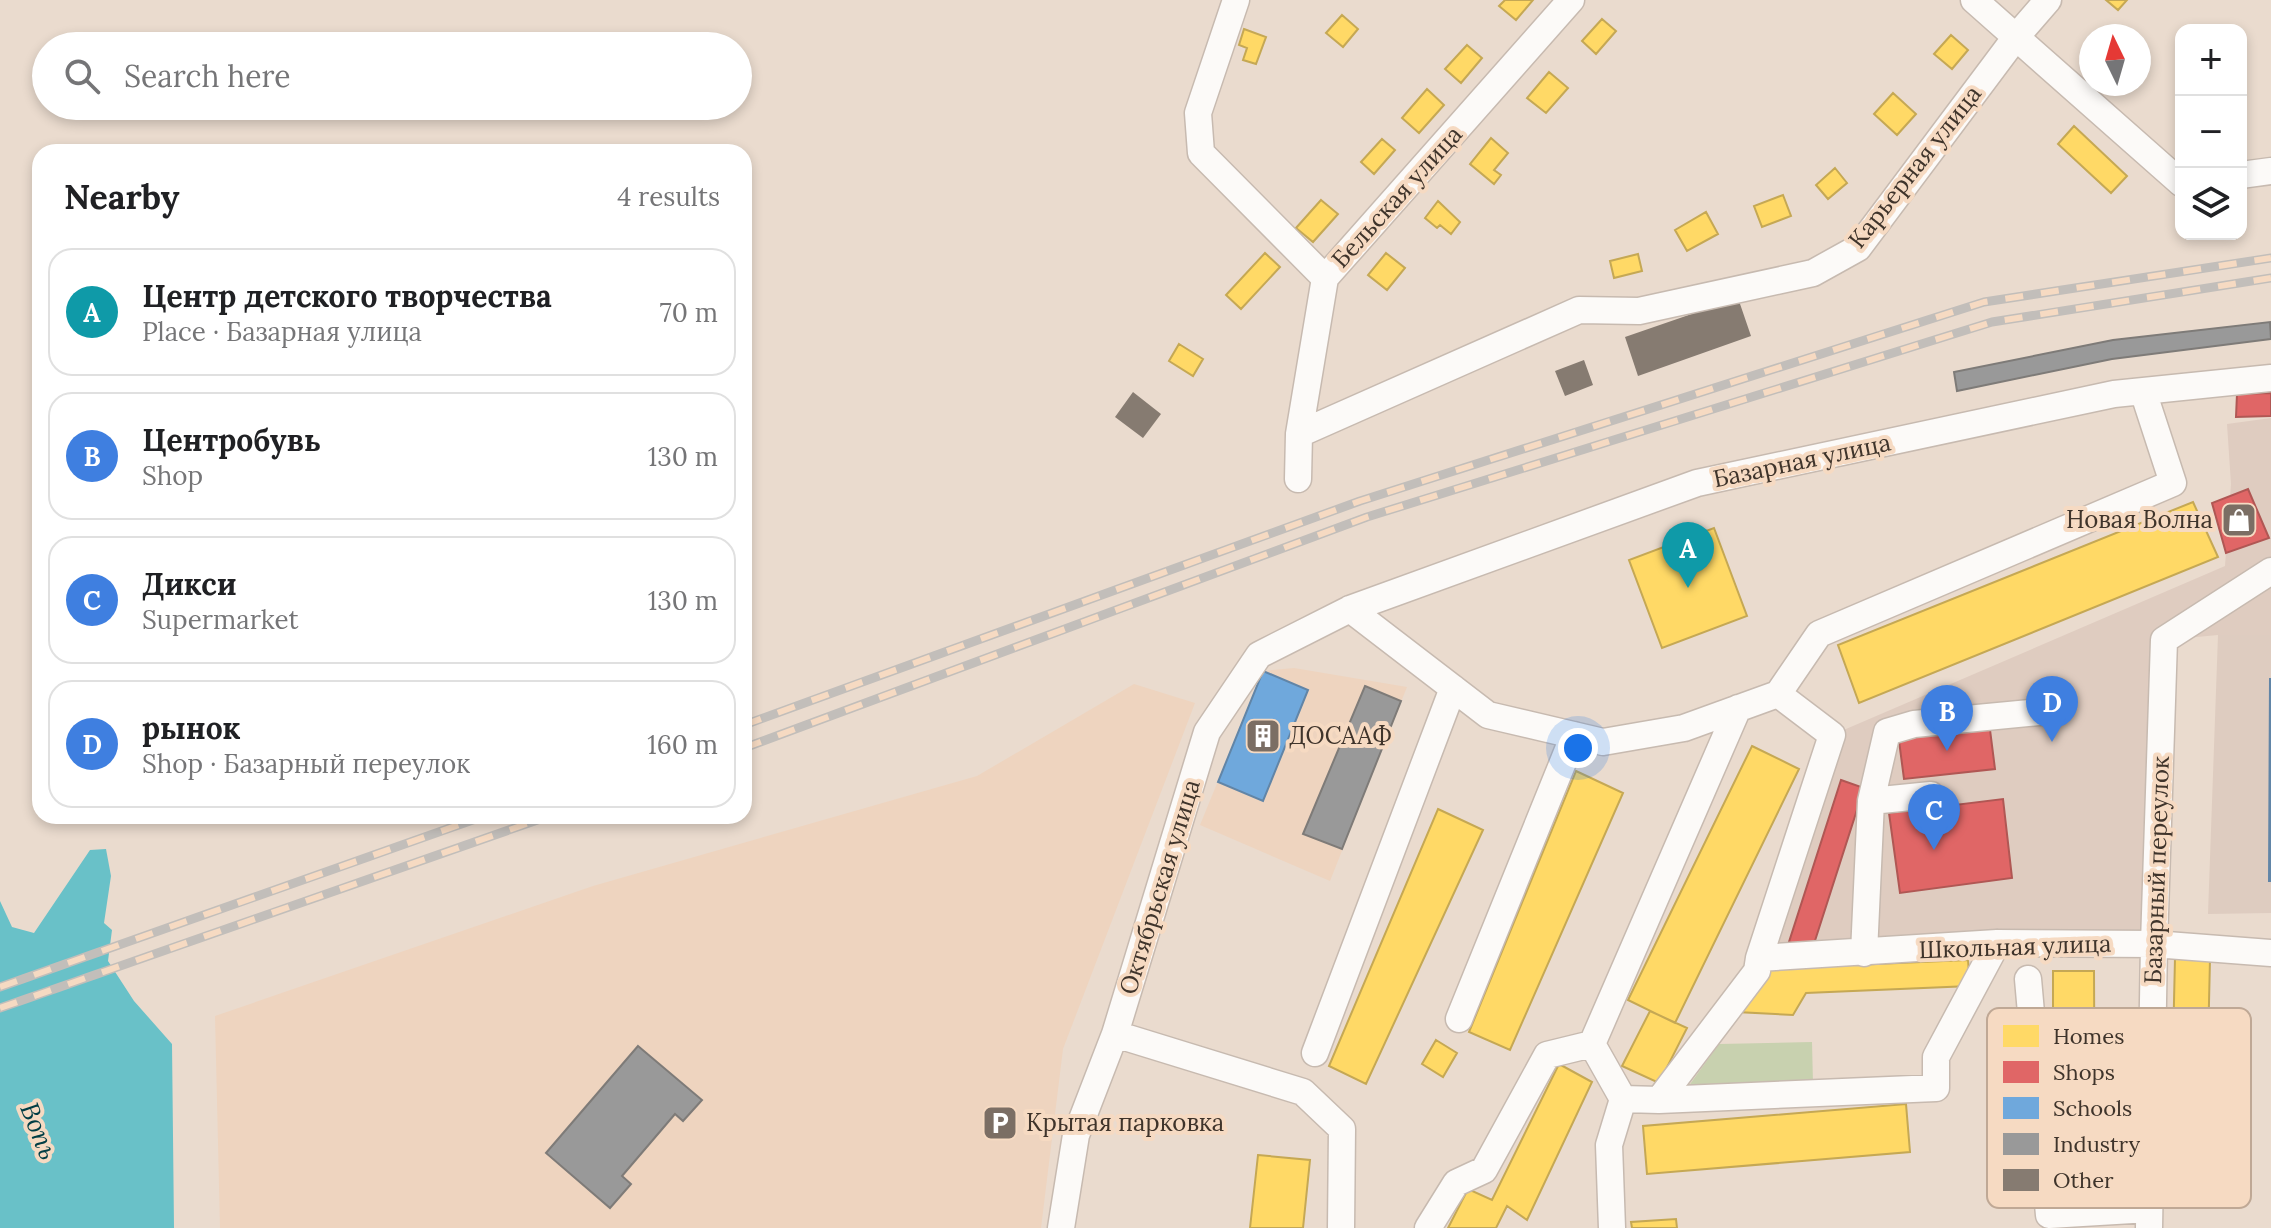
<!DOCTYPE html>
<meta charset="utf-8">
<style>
body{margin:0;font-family:Lora,serif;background:#f6f6f6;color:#202124}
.controls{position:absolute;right:24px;top:24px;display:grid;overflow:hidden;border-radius:16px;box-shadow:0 4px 12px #0003}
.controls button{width:72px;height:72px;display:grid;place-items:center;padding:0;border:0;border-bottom:2px solid #e0e0e0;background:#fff;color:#202124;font:40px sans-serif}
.compass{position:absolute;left:2079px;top:24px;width:72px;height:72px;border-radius:50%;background:#fff;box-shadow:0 4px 12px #0003;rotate:355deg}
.you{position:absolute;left:1578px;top:748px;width:28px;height:28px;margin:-20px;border:6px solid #fff;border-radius:50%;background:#1a73e8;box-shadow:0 0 0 12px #1a73e833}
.badge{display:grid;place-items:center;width:52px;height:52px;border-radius:50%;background:#0f766e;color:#fff;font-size:26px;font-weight:700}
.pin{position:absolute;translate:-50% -66px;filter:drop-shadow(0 2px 4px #0008)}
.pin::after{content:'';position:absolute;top:42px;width:28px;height:24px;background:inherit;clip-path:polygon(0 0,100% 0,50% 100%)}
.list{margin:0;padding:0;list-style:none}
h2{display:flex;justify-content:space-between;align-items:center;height:104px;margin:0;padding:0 32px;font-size:34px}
h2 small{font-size:26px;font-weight:400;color:#757577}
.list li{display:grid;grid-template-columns:52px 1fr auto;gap:24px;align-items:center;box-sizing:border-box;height:128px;margin:0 16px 16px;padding:0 16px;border:2px solid #e0e0e0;border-radius:24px}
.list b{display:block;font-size:30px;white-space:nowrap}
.list p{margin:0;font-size:26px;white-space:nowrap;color:#757577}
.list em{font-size:26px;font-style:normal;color:#757577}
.icon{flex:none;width:44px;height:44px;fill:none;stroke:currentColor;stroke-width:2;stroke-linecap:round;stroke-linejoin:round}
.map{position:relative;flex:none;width:2271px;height:1228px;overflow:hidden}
.search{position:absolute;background:#fff;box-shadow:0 4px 12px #0003;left:32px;top:32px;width:720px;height:88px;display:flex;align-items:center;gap:20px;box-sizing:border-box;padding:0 28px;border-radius:44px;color:#757577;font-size:30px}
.panel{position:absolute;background:#fff;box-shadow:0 4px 12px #0003;left:32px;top:144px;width:720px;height:680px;border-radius:24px}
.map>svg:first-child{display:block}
</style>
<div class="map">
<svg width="2271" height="1228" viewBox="0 0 2271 1228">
<rect width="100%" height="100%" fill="#eadbce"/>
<path fill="#dfccc0" d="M2271 418V635H2218L2165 640 2154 944 1759 958 1832 735 2225 566 2231 484 2227 424Z"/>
<path fill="#eed4bf" d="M1294 668 1407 687 1330 881 1200 825 1263 671Z
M1134 684 1195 703 1063 1049 1041 1228H220L215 1016 593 886 977 776Z"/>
<path fill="#deccc0" d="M2218 635H2271V913L2208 914Z"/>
<path fill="#c8d1af" d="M1812 1042 1813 1084 1685 1091 1719 1044Z"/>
<path fill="#69c1c8" d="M106 849 111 876 104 923 112 930 108 961 134 1001 172 1044 174 1228H0V901L12 927 34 933 90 850Z"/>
<path fill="#ffd966" stroke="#c5a854" stroke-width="2" d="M1505 0H1533L1516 20 1499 6Z
M2106 0H2127L2118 10Z
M1342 15 1358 29 1343 47 1326 33Z
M1602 19 1616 31 1596 54 1582 41Z
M1244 29 1266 37 1256 64 1243 60 1247 48 1239 45Z
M1951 35 1968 50 1952 69 1934 54Z
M1467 45 1482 58 1461 83 1445 69Z
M1549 72 1568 88 1546 113 1527 98Z
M1427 89 1444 105 1419 133 1402 118Z
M1893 93 1916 114 1897 135 1874 114Z
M2074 126 2127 176 2111 193 2058 144Z
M1491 138 1508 153 1494 170 1501 175 1494 184 1470 164Z
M1382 139 1395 150 1374 174 1361 162Z
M1835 168 1847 183 1828 199 1816 185Z
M1783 195 1791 216 1762 227 1754 206Z
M1321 200 1338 214 1313 242 1296 228Z
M1438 201 1460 222 1451 234 1440 225 1437 228 1425 218Z
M1706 212 1718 234 1687 251 1675 230Z
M1265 253 1280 267 1241 309 1226 295Z
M1386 253 1405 268 1387 290 1368 275Z
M1638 254 1642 271 1614 278 1610 261Z
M1179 344 1203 359 1193 376 1169 361Z
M2193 502 2218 557 1859 703 1838 645Z
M1714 528 1747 616 1662 648 1629 560Z
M1752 746 1799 769 1675 1023 1628 1000Z
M1576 771 1623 793 1510 1050 1469 1032Z
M1438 809 1483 830 1366 1084 1329 1066Z
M2175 958 2210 959 2205 1177 2170 1176Z
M1968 960 1970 986 1806 993 1793 1015 1737 1012 1763 969Z
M2053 971H2094L2095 1180H2053Z
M1650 1011 1687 1028 1659 1083 1622 1066Z
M1436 1040 1457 1053 1443 1077 1422 1064Z
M1559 1064 1592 1082 1527 1220 1507 1206 1496 1228H1448L1468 1189 1492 1200Z
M1906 1104 1910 1152 1647 1174 1643 1126Z
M1258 1155 1310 1160 1303 1228H1250Z
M1676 1219 1677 1228H1632L1631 1222Z"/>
<path fill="#e06666" stroke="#b05754" stroke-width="2" d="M2271 393V416L2236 417 2237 394Z
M2248 489 2269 538 2226 553 2212 503Z
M1989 722 1995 769 1904 779 1898 733Z
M1841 780 1864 788 1812 950 1789 942Z
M2003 799 2012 878 1900 893 1889 813Z"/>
<path fill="#6fa8dc" stroke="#6185a7" stroke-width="2" d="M1263 671 1308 690 1263 801 1218 782Z
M2270 679H2271V881H2269Z"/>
<path fill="#999" stroke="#7e7b78" stroke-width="2" d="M2270 322 2271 339 2112 359 1957 391 1954 372 2113 340Z
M1365 686 1401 701 1342 849 1303 834Z
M638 1046 702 1100 683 1121 675 1114 622 1176 631 1184 610 1208 546 1153Z"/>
<path fill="#867b71" d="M1738 298 1751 336 1638 376 1625 337Z
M1584 360 1593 385 1565 396 1555 371Z
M1133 392 1161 414 1143 438 1115 417Z"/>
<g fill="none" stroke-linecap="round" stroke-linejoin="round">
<defs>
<path id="minor" d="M1236 0 1198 113 1201 153 1325 278
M1974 0 2181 183
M2241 175 2271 171
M1299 434 1579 310 1639 311 1813 273 1858 248 2016 37 2048 0
M1298 479 1299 434 1325 278 1571 0
M1350 609 1488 715 1603 742 1684 728 1778 694 1832 735 1759 958 1757 971 1659 1100
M1778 694 1819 634 2173 483 2143 391
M1871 801 1887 732 1914 724 2050 711
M1864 953 1871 801 1931 795
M1759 958 1997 943 2154 944 2271 953
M2028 979 2049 1215 2149 1209
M1459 1019 1574 735
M1115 1034 1303 1092 1342 1129 1341 1228
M1592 1044 1738 708
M1315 1053 1453 688
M1061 1228 1076 1135 1115 1034 1207 732 1259 655 1350 609 1697 483 2114 394 2271 378
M1428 1228 1456 1183 1484 1170 1547 1055 1592 1044 1623 1099
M1612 1228 1609 1145 1623 1099 1659 1100 1936 1088V1057L1997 943
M2149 1228 2154 944 2164 640 2271 571"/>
</defs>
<use href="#minor" stroke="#c7bab0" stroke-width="29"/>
<use href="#minor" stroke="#fcfaf8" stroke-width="26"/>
<defs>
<path id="rail" d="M744 725 1360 501 1984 302 2271 258
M744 748 1367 517 1992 322 2271 278
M0 987 484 816
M0 1008 549 816"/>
</defs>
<use href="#rail" stroke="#c2beba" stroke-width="9"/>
<use href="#rail" stroke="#f6dac2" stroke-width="6" stroke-dasharray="18" stroke-linecap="butt"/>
</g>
<defs>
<symbol id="shop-square" viewBox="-11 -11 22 22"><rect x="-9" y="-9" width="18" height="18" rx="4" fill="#7b6e64" stroke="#f6dac2"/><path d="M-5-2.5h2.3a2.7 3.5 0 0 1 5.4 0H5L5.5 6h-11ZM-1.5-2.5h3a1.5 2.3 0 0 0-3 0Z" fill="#fff"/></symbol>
<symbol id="building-square" viewBox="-11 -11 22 22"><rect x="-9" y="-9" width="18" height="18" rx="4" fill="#7b6e64" stroke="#f6dac2"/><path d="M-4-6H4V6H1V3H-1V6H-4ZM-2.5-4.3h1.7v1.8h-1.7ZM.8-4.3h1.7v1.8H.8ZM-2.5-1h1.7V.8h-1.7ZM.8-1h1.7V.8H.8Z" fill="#fff"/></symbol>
<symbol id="parking-square" viewBox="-11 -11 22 22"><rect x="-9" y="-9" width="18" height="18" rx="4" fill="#7b6e64" stroke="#f6dac2"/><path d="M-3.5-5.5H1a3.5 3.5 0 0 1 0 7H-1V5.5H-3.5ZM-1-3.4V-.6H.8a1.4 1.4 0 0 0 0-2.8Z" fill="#fff"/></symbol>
</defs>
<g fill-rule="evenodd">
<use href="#shop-square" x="2219" y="500" width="40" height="40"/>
<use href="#building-square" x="1243" y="716" width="40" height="40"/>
<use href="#parking-square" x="980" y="1103" width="40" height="40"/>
</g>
<g text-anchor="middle" stroke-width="8" stroke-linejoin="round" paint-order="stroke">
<g font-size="24" fill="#3f342b" stroke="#f6dac2">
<text transform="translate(1915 167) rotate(-52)" y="8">Карьерная улица</text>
<text transform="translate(1397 197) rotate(-48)" y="8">Бельская улица</text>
<text transform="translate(1802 461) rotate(-12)" y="8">Базарная улица</text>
<text transform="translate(2157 870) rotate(-88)" y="8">Базарный переулок</text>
<text transform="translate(1160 887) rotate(-73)" y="8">Октябрьская улица</text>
<text transform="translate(2015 947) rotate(-2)" y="8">Школьная улица</text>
</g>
<g font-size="24" fill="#3f342b" stroke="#f6dac2" text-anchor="start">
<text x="2213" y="528" text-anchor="end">Новая Волна</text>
<text x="1289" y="744">ДОСААФ</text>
<text x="1026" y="1131">Крытая парковка</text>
</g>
<g font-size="26" font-style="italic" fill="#003d44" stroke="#f6dac2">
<text transform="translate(39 1131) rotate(68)" y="9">Вопь</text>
</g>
</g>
<rect x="1987" y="1008" width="264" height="200" rx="12" fill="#f6dac2" stroke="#bfa895" stroke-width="2"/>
<rect x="2003" y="1025" width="36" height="22" fill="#ffd966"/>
<rect x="2003" y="1061" width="36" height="22" fill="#e06666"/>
<rect x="2003" y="1097" width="36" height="22" fill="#6fa8dc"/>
<rect x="2003" y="1133" width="36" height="22" fill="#999"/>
<rect x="2003" y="1169" width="36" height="22" fill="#867b71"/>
<g font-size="22" fill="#3f342b">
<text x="2053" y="1044">Homes</text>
<text x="2053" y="1080">Shops</text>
<text x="2053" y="1116">Schools</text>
<text x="2053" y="1152">Industry</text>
<text x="2053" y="1188">Other</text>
</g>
</svg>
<div class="controls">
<button>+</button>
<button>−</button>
<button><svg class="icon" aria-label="layers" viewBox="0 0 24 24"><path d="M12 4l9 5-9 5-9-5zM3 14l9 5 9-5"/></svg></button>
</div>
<svg class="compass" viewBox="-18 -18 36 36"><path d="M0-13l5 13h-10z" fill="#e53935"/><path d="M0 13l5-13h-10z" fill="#757577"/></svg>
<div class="you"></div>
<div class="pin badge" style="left:1688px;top:588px;background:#0f9aa8">A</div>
<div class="pin badge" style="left:1947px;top:751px;background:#3f7fe0">B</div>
<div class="pin badge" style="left:1934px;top:850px;background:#3f7fe0">C</div>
<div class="pin badge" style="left:2052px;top:742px;background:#3f7fe0">D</div>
<div class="search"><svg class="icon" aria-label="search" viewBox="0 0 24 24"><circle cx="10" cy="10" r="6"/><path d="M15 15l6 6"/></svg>Search here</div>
<section class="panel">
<h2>Nearby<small>4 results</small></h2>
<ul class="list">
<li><span class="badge" style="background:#0f9aa8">A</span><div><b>Центр детского творчества</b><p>Place · Базарная улица</p></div><em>70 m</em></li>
<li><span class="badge" style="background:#3f7fe0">B</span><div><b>Центробувь</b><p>Shop</p></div><em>130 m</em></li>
<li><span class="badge" style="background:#3f7fe0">C</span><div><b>Дикси</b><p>Supermarket</p></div><em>130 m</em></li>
<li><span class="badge" style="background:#3f7fe0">D</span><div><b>рынок</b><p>Shop · Базарный переулок</p></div><em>160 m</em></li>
</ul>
</section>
</div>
